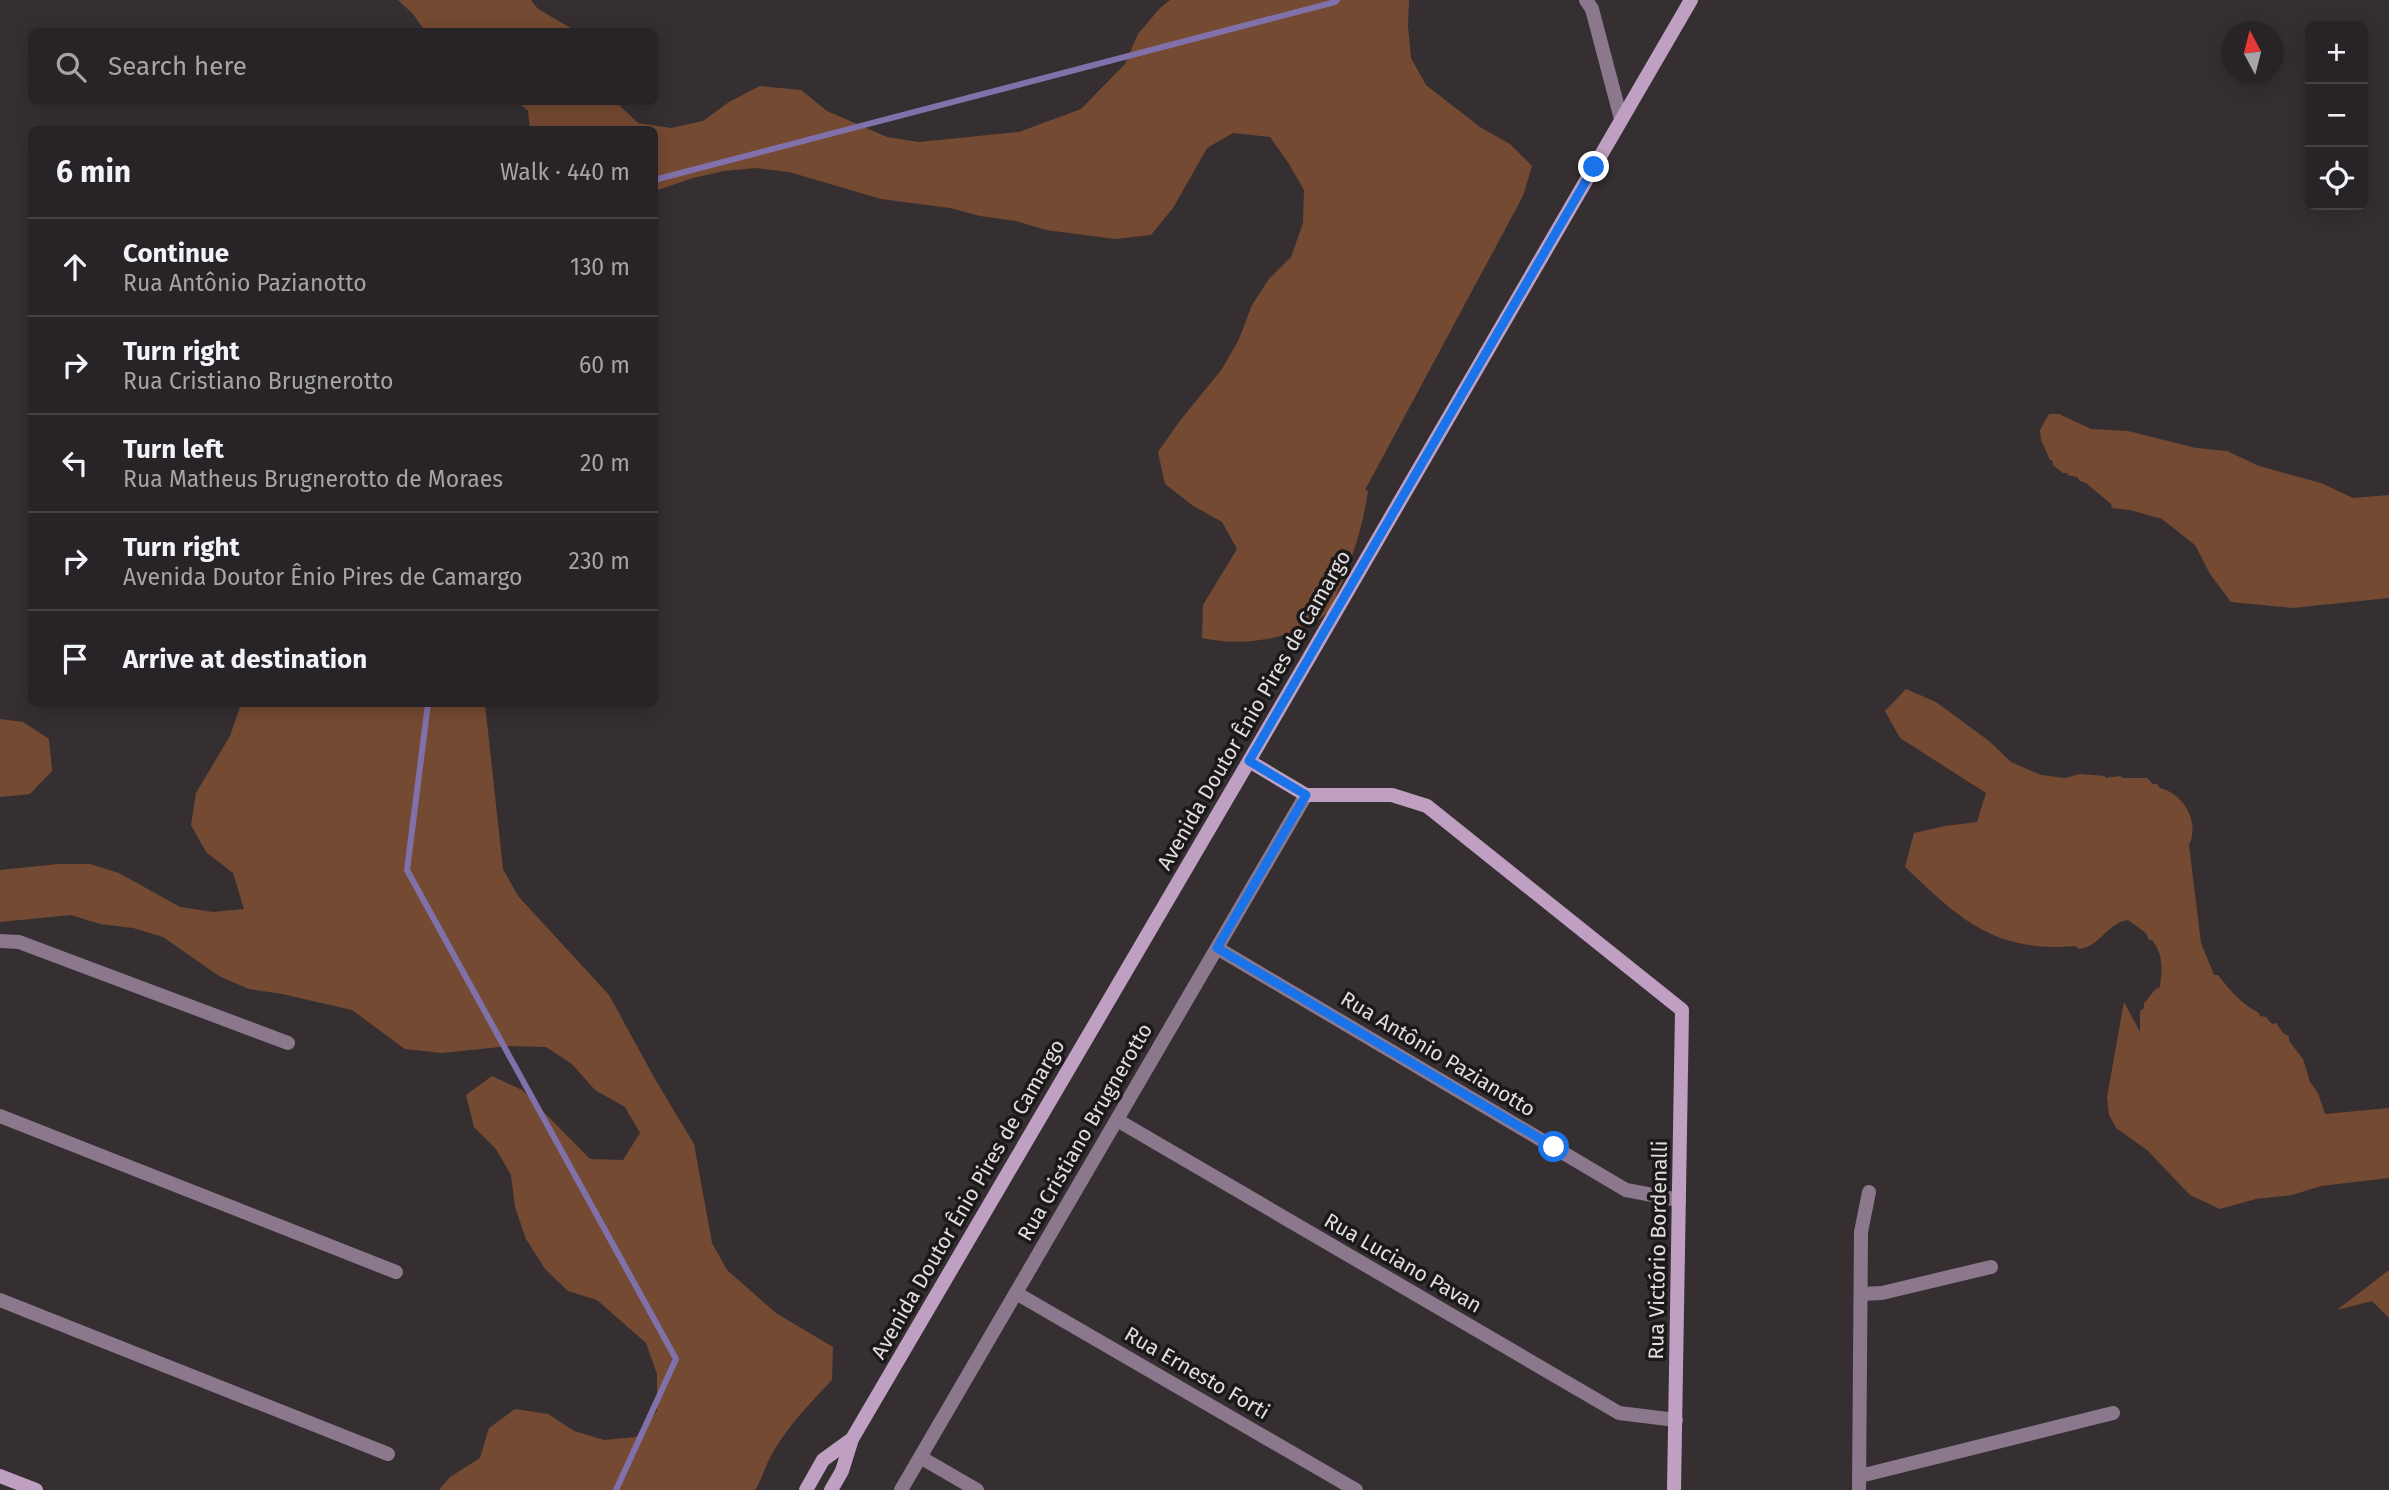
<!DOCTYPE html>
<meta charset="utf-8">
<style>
body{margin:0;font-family:"Fira Sans",sans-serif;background:#342f32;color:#f1f3f6}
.controls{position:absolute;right:21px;top:21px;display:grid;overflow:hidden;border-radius:10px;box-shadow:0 4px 18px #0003}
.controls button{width:63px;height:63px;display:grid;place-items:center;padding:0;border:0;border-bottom:2px solid #444043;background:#282326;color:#f1f3f6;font:35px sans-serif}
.compass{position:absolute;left:2221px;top:21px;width:63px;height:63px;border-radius:50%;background:#282326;box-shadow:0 4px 18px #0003;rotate:353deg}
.stop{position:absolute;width:21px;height:21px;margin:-16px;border:5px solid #1a73e8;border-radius:50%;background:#fff}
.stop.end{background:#1a73e8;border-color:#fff;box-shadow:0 2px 7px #0008}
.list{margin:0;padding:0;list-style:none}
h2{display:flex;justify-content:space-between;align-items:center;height:91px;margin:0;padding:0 28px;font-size:30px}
h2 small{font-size:23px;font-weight:400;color:#a5a4a7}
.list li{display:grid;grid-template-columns:46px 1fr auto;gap:21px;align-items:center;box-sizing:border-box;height:98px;padding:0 28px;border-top:2px solid #444043}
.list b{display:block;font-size:26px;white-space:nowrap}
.list p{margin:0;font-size:23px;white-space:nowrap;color:#a5a4a7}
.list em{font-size:23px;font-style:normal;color:#a5a4a7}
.icon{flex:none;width:38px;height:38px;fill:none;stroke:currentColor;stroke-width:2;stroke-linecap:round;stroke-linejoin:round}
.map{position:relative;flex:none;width:2389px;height:1490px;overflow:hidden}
.search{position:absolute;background:#282326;box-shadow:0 4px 18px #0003;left:28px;top:28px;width:630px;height:77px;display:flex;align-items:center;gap:18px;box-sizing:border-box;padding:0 24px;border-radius:10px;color:#a5a4a7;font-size:26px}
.panel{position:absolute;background:#282326;box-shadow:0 4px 18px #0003;left:28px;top:126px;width:630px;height:581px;border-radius:10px}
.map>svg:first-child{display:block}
</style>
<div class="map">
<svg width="2389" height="1490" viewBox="0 0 2389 1490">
<rect width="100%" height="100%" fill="#352f32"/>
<path fill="#754a32" d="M398 0H531L538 9 576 31H425L413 14Z
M1170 0H1409L1408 26 1411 58 1426 85 1480 127 1510 144 1532 166 1523 196 1365 490 1368 491C1363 526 1353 557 1339 589 1335 597 1333 608 1327 613 1294 640 1242 647 1202 638L1203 605 1237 549 1222 522 1192 505 1165 484 1158 452 1179 422 1222 369 1239 339 1252 305 1269 279 1291 257 1303 223 1304 190 1289 164 1270 137 1233 133 1207 148 1173 208 1151 235 1115 239 1046 230 1016 221 980 216 950 208 881 199 789 172 756 168 724 171 693 178 655 191 654 130 530 129 528 111 518 102H616L638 123 671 128 703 121 729 102 760 86 801 90 827 111 887 137 919 142 1019 132 1081 109 1125 64 1138 34 1160 8Z
M2049 414H2059L2091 429 2128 431 2196 448 2227 451 2259 466 2321 483 2353 498 2389 495V598L2292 608 2231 602 2210 574 2195 545 2162 519 2130 510 2112 508 2111 504 2086 483 2080 481 2077 477 2068 475 2067 473H2063L2053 465 2052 460H2050L2041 440 2040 430Z
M1906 689 1936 702 1989 741 2011 762 2041 775 2065 778 2080 774 2105 776V778L2120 776 2123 778H2147L2153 784H2157L2160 788C2184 794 2200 822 2189 845L2201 943 2214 975H2218C2228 988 2241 1004 2259 1013L2260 1016 2266 1017 2272 1024 2276 1023 2284 1034 2289 1036V1041L2303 1059 2310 1082 2318 1093 2325 1114 2389 1108V1178L2321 1186 2292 1195 2256 1199 2220 1209 2190 1195 2147 1150 2116 1128 2109 1115 2107 1097 2124 1002 2140 1032V1011L2144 1008V1003C2151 997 2151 991 2160 987 2162 968 2164 956 2152 940H2149L2146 933 2128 920C2107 923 2101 946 2079 949L2075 946C1994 953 1960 919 1905 867L1914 833 1945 826 1977 822 1986 793 1900 738 1885 711Z
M241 704H485L503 869 518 896 609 995 655 1079 694 1144 712 1243 727 1270 776 1313 833 1347 832 1380C810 1403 787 1427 772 1454 765 1466 762 1479 755 1490H439L450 1477 480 1458 489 1428 515 1409 548 1414 574 1431 604 1440 636 1437 657 1411V1374L646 1343 597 1300 568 1291 545 1269 526 1239 515 1207 511 1175 496 1149 474 1127 466 1095 492 1076 522 1090 590 1159 623 1160 640 1133 625 1107 595 1090 572 1064 546 1047 509 1046 442 1053 405 1049 352 1010 282 994 249 989 219 976 163 937 133 928 100 924 71 915 0 922V870L58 864H90L119 873 180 907 213 912 244 909 233 873 206 852 191 825 196 793 230 736Z
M0 719 23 722 49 739 52 771 30 794 0 797Z
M2389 1270V1318L2372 1301 2337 1310Z"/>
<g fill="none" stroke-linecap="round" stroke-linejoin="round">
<path stroke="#8071aa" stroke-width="6" d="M654 180 1335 2 1337 0
M428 704 407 870 676 1359 616 1490"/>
<path stroke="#8c788d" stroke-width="14" d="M1586 0 1592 9 1621 119
M0 941 19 942 288 1043
M1217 948 1626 1190 1679 1200
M0 1116 396 1272
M1117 1120 1619 1413 1676 1420
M1016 1293 1356 1490
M1862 1294 1882 1293 1991 1267
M0 1300 388 1454
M920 1457 977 1490
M1860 1476 2113 1413
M901 1490 1306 795
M1859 1490 1861 1232 1869 1192"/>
<path stroke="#c0a0c2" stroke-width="14" d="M1249 761 1306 795H1392L1427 806 1682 1010 1674 1490
M0 1476 36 1490
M806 1490 823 1460 852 1439
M831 1490 842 1471 852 1439 1249 761 1691 0"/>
</g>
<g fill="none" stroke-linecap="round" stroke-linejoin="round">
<path stroke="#1a73e8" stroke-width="9" d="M1554 1147 1217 948 1306 795 1249 761 1594 167"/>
</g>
<g text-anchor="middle" stroke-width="7" stroke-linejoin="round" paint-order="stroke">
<g font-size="21" fill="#e2dee0" stroke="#1b1819">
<text transform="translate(1254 710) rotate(-60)" y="7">Avenida Doutor Ênio Pires de Camargo</text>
<text transform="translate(1438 1054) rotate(31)" y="7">Rua Antônio Pazianotto</text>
<text transform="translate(1085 1132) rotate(-60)" y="7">Rua Cristiano Brugnerotto</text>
<text transform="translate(968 1199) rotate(-60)" y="7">Avenida Doutor Ênio Pires de Camargo</text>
<text transform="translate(1658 1250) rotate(-89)" y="7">Rua Victório Bordenalli</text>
<text transform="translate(1403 1263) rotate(30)" y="7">Rua Luciano Pavan</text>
<text transform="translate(1197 1373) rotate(30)" y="7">Rua Ernesto Forti</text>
</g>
</g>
</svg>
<div class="controls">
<button>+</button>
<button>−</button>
<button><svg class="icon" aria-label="locate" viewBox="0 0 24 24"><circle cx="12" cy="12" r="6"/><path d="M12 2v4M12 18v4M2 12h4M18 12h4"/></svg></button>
</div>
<svg class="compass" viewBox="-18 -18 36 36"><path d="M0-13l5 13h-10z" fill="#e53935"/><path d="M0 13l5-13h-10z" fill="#a5a4a7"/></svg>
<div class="stop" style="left:1554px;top:1147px"></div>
<div class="stop end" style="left:1594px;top:167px"></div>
<div class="search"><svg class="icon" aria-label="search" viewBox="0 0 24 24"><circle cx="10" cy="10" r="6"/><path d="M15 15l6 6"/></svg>Search here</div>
<section class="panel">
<h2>6 min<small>Walk · 440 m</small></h2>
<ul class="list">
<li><svg class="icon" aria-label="ahead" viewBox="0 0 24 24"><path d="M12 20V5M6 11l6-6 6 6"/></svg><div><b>Continue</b><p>Rua Antônio Pazianotto</p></div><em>130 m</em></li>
<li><svg class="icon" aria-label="right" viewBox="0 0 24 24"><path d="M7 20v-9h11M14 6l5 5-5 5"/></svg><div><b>Turn right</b><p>Rua Cristiano Brugnerotto</p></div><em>60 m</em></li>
<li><svg class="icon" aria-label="left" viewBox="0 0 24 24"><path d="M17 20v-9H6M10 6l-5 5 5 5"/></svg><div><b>Turn left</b><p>Rua Matheus Brugnerotto de Moraes</p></div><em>20 m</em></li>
<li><svg class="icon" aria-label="right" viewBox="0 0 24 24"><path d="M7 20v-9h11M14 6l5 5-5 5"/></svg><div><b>Turn right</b><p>Avenida Doutor Ênio Pires de Camargo</p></div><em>230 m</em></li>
<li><svg class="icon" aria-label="arrive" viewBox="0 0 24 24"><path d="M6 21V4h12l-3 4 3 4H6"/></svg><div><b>Arrive at destination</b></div></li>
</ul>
</section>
</div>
